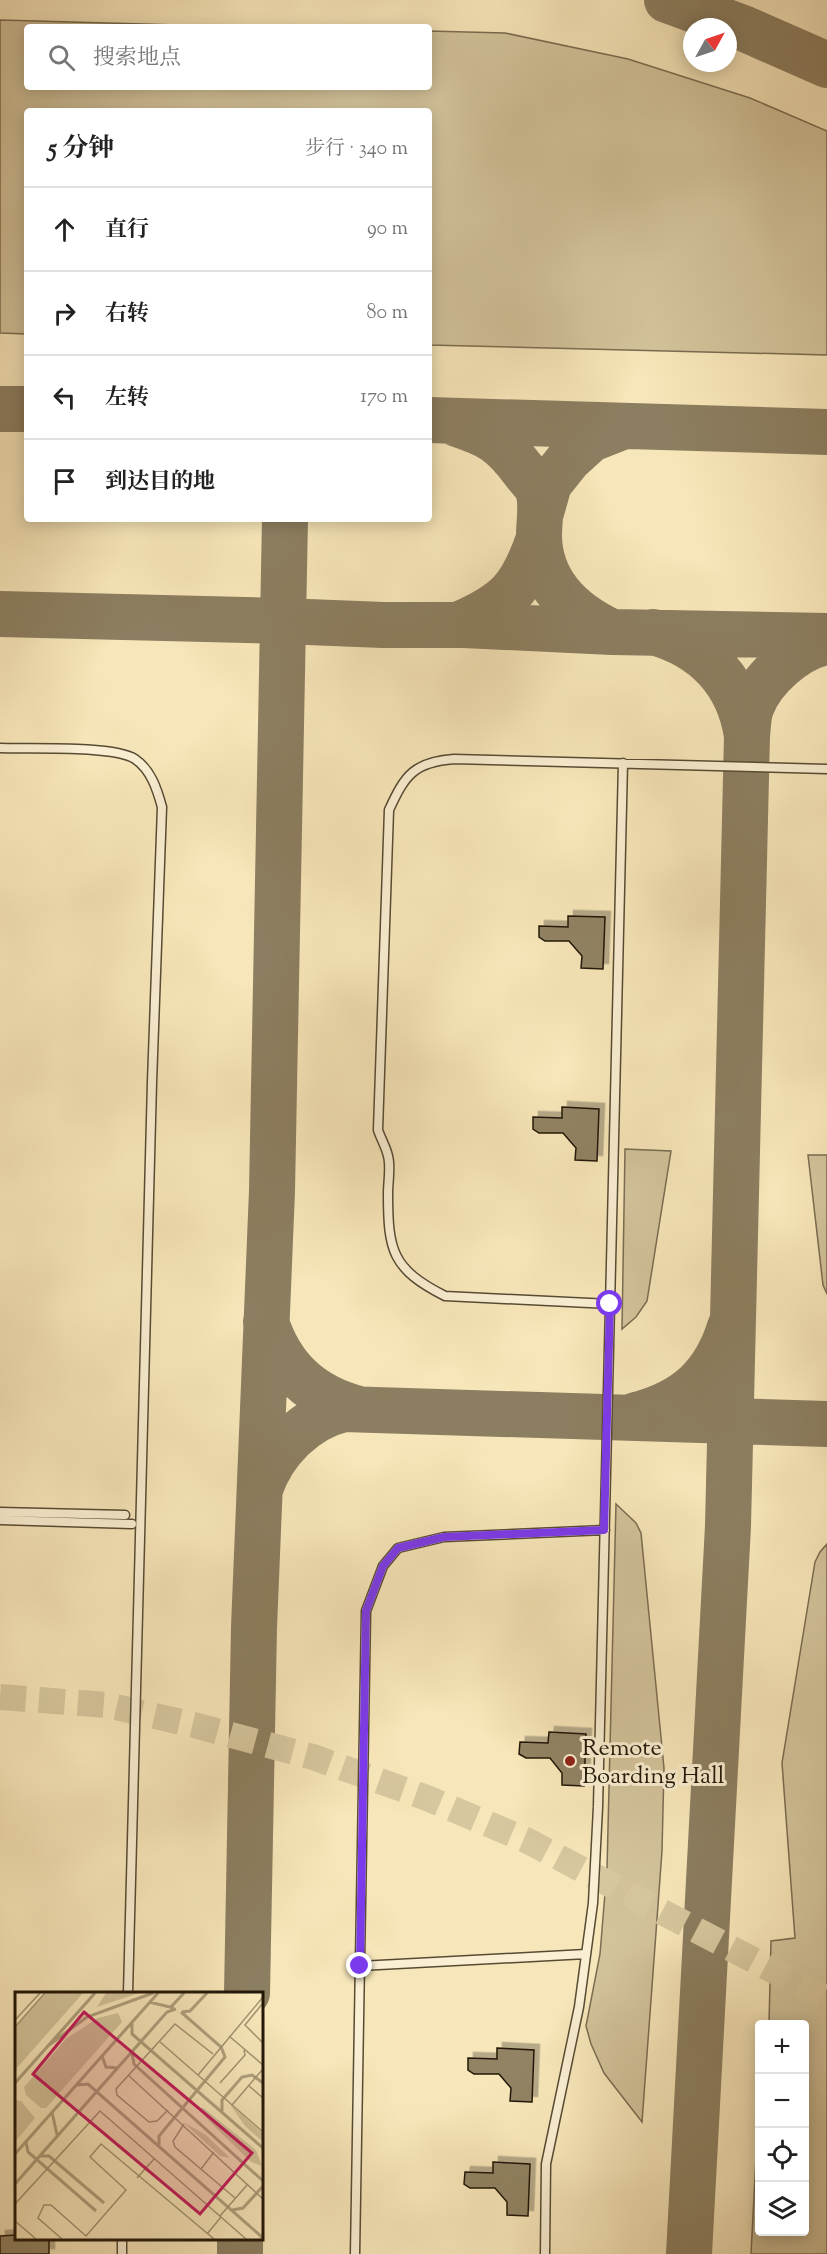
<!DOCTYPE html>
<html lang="zh">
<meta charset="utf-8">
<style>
body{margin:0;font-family:"Sorts Mill Goudy","Noto Serif SC",serif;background:#f2f2f2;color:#222}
.controls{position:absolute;right:18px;bottom:18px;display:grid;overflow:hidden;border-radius:6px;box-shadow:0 3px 15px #0003}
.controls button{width:54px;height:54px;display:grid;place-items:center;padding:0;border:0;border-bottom:2px solid #e0e0e0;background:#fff;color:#222;font:30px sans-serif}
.compass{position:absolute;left:683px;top:18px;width:54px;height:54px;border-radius:50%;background:#fff;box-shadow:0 3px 15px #0003;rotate:50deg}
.stop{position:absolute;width:18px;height:18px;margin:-14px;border:4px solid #7c3aed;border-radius:50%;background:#fff}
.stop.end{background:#7c3aed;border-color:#fff;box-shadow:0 2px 6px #0008}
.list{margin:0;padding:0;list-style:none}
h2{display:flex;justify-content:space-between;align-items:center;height:78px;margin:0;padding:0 24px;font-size:26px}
h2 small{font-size:20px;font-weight:400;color:#767676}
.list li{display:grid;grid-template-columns:39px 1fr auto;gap:18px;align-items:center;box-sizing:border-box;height:84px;padding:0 24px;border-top:2px solid #e0e0e0}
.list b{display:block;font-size:22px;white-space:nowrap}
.list em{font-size:20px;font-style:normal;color:#767676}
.icon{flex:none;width:33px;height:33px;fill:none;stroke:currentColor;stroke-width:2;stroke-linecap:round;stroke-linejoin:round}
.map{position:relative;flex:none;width:827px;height:2254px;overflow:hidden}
.search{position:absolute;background:#fff;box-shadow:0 3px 15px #0003;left:24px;top:24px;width:408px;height:66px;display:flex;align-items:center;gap:15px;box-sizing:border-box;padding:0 21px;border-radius:6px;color:#767676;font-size:22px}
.panel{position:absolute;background:#fff;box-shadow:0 3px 15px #0003;left:24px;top:108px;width:408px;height:414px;border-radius:6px}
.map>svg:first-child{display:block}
</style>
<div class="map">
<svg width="827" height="2254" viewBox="0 0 827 2254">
<defs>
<filter id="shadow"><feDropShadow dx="5.5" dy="-5.5" stdDeviation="0" flood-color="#0004"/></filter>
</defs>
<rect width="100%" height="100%" fill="#f7e6b9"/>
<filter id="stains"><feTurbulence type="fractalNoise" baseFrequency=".00333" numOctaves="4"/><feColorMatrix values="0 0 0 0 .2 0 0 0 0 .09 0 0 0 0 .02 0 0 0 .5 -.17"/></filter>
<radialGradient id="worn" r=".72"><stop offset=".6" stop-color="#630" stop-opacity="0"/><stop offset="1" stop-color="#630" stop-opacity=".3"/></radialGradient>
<path fill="#d3c39b" stroke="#7a6d52" stroke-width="1.5" d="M0 20 249 27H27V87H429V31L505 33 628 59 750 98 827 131V355L429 345V111H27V334L0 333Z
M625 1149 671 1151 647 1301 636 1317 622 1329Z
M808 1155H827V1294L823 1285Z
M616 1504 636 1523 641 1533 664 1768 662 1851 642 2122 604 2073 591 2044 586 2026 600 1954 607 1869Z
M827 1544V2254H751L759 2102 760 2232H804V2024H769L771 1941 795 1938 782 1763 815 1562 820 1552Z"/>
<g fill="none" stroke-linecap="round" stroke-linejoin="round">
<path stroke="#8c7e60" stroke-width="46" d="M667 0 743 28 827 65
M0 409H27
M429 420 827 432
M457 424C490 435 501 441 523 470 527 476 534 482 537 488 543 501 539 521 539 535 539 583 571 613 612 632
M540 516 549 484 569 459 591 439 624 426
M0 614 283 621 383 625H464L612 632 827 636
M458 625C507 604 522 589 539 538
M653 632C705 646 739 682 747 736L728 1526 689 2254
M747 736C748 727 748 716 751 708 761 679 797 647 827 642
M266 1322C281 1369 312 1397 359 1409
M636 1415C686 1402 715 1376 730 1327
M260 1489C273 1451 305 1418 344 1409L827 1424
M247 1993 254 1627 272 1191 285 519
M240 2254V2238"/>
</g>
<path fill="#918364" stroke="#221708" stroke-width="1.5" filter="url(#shadow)" d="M568 916 605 917 603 969 581 968 582 956 569 941H545L539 937V926L568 927Z
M562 1107 599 1109 597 1161 575 1160 576 1148 563 1133H539L533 1129V1117L562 1118Z
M549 1732 586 1734 584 1786 562 1785V1773L550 1758H526L519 1754 520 1742 548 1743Z
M497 2048 534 2050 532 2102 510 2101 511 2088 499 2074H474L468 2070V2058L497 2059Z
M493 2162 530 2164 528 2216 507 2215V2202L495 2188H470L464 2184 465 2172 493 2173Z
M16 2235V2238H49V2254H0V2236Z"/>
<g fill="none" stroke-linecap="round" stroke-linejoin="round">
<path stroke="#d7c79e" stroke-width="26" stroke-dasharray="26 13" stroke-linecap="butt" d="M0 1697 107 1705 194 1725 313 1757 427 1798 526 1840 827 1999"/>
<defs>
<path id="service" d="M0 748C28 749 114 745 135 759 151 770 157 789 162 807L152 1082 128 1993
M610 1304 445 1296C392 1269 388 1251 388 1193 388 1182 391 1167 388 1156 386 1147 381 1139 378 1130L389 810C405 775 414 762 454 759L827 769
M0 1512 125 1515
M0 1520 132 1524
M360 1966 586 1954
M122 2254V2238
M355 2254 366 1611 383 1566 398 1548 444 1537 605 1530
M545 2254 546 2164 579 2007 593 1903 598 1807 623 763"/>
</defs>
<use href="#service" stroke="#574b34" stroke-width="11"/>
<use href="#service" stroke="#faefd2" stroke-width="8"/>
</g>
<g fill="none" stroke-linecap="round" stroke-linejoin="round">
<path stroke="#7c3aed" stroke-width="8" d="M360 1966 366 1611 383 1566 398 1548 444 1537 604 1530 610 1304"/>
</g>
<circle fill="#8f2418" stroke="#faefd2" stroke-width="2" cx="570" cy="1761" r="6"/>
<g text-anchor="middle" stroke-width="6" stroke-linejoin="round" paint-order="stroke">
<g font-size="24" fill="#221708" stroke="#faefd2" text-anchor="start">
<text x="582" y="1755">Remote<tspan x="582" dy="28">Boarding Hall</tspan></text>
</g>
</g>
<g transform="translate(15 1992)">
<rect width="248" height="248" fill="#f7e6b9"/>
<path d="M31 1H68L0 78V36ZM91 1H124L82 15ZM103 21 107 30 31 116H26L11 103 9 95 52 46 83 26ZM0 108 6 109 20 126 0 150ZM214 111 247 141V149L230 134ZM187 115 241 158 247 174 236 170 198 133 185 119ZM168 130 191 143 215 166 205 164Z" fill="#d3c39b"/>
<path fill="none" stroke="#afa07d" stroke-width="3" d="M134 10 159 16M155 16 169 1M167 20 175 19 192 1M117 31V42L248 156M34 53 72 25 138 1M117 61 119 72 248 189M87 64 91 75 103 76M0 91 80 1M61 93 73 92 248 246M207 119V108L227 85 237 83 248 91M37 120 42 143M11 150 13 160 81 219M144 153V144L210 65 206 55 166 20M0 162 143 1M25 164H34L89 211M0 192 152 20 161 17M217 218 228 216 248 194"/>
<path fill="none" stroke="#a29372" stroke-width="1.5" d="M248 11 230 33 248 51M0 28 25 1M0 35 30 1M214 44 248 73M144 49 248 140M113 83 248 207M183 83 248 5M205 91 230 63 229 58M233 93 248 106M217 113 248 77M153 118 142 129 134 130 102 103 101 97 160 32 198 62M169 132 158 149 160 155 220 206M186 177 199 160M122 186 139 167M0 212 85 119 231 247M205 224 232 193M0 229 21 247M192 242 206 225M47 247 23 226 29 213H36L71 244 111 198 75 165 86 152 199 247"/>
<path fill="#c2185b" fill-opacity="0.15" stroke="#c2185b" stroke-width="3" d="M69 20 237 161 185 222 18 82Z"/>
<rect width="248" height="248" fill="none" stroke="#221708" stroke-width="3"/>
</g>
<rect width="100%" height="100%" filter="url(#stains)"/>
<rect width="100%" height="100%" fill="url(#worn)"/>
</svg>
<div class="controls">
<button>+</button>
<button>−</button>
<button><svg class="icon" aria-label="locate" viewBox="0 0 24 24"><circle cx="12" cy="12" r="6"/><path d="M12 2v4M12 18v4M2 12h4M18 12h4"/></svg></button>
<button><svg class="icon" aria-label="layers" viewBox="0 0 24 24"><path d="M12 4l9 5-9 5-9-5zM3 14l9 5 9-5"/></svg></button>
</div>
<svg class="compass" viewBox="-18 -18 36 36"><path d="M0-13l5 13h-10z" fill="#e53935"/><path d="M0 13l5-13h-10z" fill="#767676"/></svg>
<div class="stop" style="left:610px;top:1304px"></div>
<div class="stop end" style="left:360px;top:1966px"></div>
<div class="search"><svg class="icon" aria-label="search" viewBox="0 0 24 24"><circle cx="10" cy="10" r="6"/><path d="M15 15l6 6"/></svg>搜索地点</div>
<section class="panel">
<h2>5 分钟<small>步行 · 340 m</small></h2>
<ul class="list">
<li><svg class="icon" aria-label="ahead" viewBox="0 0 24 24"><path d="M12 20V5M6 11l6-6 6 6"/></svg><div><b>直行</b></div><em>90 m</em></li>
<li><svg class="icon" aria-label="right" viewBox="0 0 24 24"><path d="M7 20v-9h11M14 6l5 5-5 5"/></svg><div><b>右转</b></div><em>80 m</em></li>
<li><svg class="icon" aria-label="left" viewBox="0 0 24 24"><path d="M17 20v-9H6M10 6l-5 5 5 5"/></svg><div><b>左转</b></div><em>170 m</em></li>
<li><svg class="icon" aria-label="arrive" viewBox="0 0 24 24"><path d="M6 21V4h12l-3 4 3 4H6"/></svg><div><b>到达目的地</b></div></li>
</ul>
</section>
</div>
